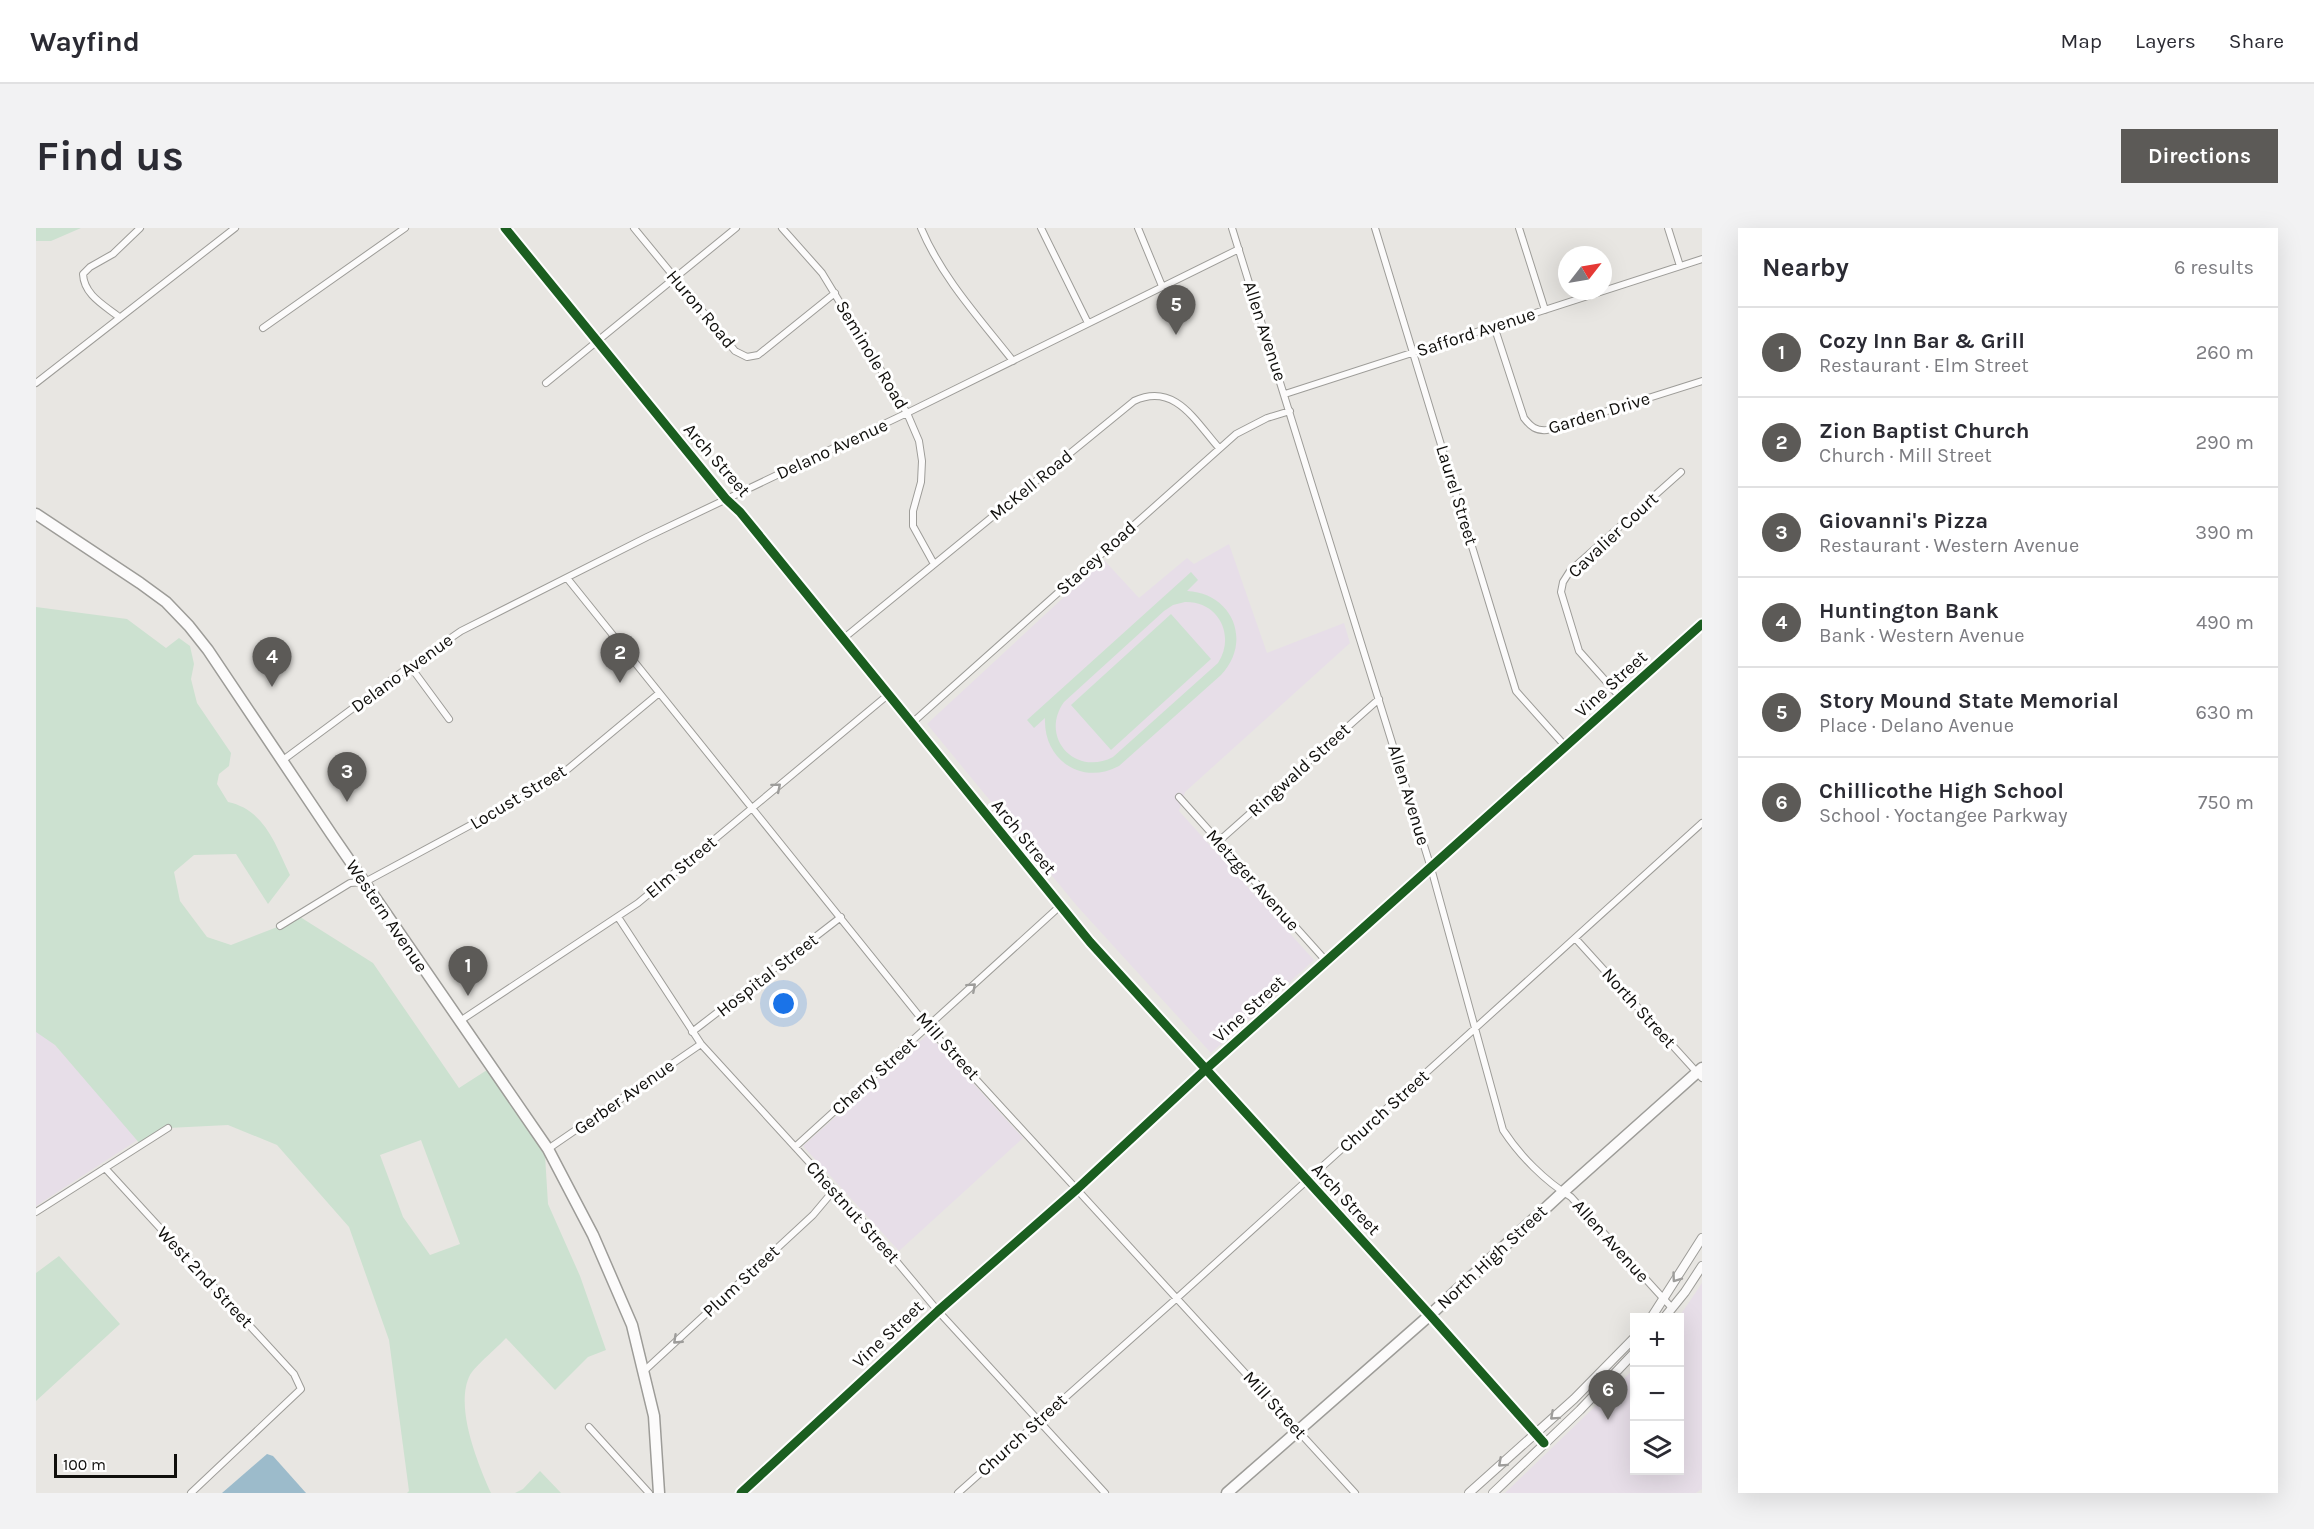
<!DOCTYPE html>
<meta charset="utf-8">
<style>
body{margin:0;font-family:Karla,sans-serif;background:#f2f2f3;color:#2b2b33}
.controls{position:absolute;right:18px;bottom:18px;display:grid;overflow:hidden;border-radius:0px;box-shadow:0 6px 24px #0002}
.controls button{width:54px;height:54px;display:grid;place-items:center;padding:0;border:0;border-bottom:2px solid #e1e1e2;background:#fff;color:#2b2b33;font:30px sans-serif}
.compass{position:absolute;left:1522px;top:18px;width:54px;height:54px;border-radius:50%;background:#fff;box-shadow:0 6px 24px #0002;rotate:59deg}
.scale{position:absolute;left:18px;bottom:15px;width:123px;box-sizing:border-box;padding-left:6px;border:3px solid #100f0c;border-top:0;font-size:16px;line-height:21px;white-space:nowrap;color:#100f0c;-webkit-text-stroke:4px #fff;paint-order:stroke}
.you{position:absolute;left:748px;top:776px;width:21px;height:21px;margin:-15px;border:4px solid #fff;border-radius:50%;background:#1a73e8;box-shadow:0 0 0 9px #1a73e833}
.badge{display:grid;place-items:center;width:39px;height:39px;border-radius:50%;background:#5c5a57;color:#fff;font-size:20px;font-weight:700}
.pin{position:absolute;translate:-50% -50px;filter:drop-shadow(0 2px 3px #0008)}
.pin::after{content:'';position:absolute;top:32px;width:21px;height:18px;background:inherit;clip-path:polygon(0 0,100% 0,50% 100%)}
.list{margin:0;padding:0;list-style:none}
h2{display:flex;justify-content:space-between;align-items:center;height:78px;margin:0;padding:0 24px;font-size:26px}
h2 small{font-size:20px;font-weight:400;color:#7c7c81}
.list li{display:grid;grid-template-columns:39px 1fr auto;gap:18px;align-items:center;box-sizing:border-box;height:90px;padding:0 24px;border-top:2px solid #e1e1e2}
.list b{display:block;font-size:22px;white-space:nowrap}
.list p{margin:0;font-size:20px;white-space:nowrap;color:#7c7c81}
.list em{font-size:20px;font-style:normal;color:#7c7c81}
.icon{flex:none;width:33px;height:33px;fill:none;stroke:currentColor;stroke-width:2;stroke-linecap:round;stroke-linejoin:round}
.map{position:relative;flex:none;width:1666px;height:1265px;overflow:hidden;border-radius:0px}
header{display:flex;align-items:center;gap:36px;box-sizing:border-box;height:84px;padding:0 30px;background:#fff;border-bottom:2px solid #e1e1e2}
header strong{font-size:28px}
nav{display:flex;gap:33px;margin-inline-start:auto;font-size:21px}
.intro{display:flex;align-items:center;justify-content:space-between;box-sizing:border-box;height:144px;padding:0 36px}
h1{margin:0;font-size:42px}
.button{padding:15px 27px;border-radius:0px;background:#5c5a57;color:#fff;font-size:21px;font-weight:700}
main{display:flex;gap:36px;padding:0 36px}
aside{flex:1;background:#fff;border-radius:0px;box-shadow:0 6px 24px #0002}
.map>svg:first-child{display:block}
</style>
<header>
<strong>Wayfind</strong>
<nav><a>Map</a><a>Layers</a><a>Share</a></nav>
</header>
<div class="intro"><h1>Find us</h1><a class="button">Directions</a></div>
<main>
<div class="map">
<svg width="1666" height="1265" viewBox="0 0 1666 1265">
<rect width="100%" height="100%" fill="#e8e6e2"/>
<path fill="#e7dee8" d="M1193 316 1231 425 1308 395 1314 415 1149 564 1143 583 1278 732 1175 825 1041 678 891 496 1068 332 1103 370 1151 330 1158 336Z
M0 796 103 911 0 978Z
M892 806 987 910 863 1023 767 918Z
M1666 1055V1261L1660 1265H1469L1598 1141V1242H1644L1643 1089Z"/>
<path fill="#cce1d0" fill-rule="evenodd" d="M0 0H45L15 13H0Z
M1155 344 1162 352 1151 363C1196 365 1217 413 1185 447L1083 538C1046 558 1007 532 1009 490L998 500 991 492ZM1149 374C1182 373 1200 407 1182 435L1077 529C1039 549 1003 509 1028 474L1128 383 1137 377Z
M0 379 91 391 130 420 143 410 154 418 158 436 155 451 161 475 195 525 193 538 183 546 181 556 192 574C229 582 239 616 254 647L232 676 200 626 158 627 138 644 144 673 171 709 195 717 244 698 261 687 337 735 423 860 451 842 509 927 512 976 544 1048 570 1122 552 1129 519 1162 470 1110C462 1119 439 1138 434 1147 418 1178 442 1236 455 1265H371L373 1263 353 1112 313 999 241 917 192 897 132 900 105 917 19 817 0 804ZM385 912 424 1016 394 1027 367 989 344 927Z
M1135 386 1175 431 1075 522 1035 477Z
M23 1028 84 1096 0 1173V1045Z
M504 1243 525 1265H479L487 1261Z"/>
<path fill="#9cbbcb" d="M231 1226 237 1228 270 1265H186Z"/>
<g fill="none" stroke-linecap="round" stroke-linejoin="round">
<defs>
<path id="minor" d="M469 0 690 271 704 284 1054 714 1394 1087 1508 1215
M598 0 699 123 711 129 722 127 799 65
M746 0 786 45 871 185 883 213 886 233 885 254 877 283V298L898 336
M885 0C906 50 944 91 977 133
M1005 0 1052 95
M1102 0 1126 58
M1196 0 1395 640 1467 902C1484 928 1509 953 1535 969L1636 1080
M1339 0 1480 463 1530 519
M1483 0 1509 82
M1632 0 1644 38
M83 89C68 77 48 67 47 46L54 39 77 26 104 0
M1458 98 1488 190C1495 199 1500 203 1511 202L1666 153
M227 100 369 0
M0 155 199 0
M510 155 700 0
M1249 166 1666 31
M531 350 892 799 1319 1265
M808 410 1098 173C1139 154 1159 193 1183 220
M374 438 413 491
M1584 469 1543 423 1525 364 1527 354 1534 343 1645 244
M876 495 1200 206 1231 190 1254 183
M247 532 374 438 425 403 611 309 871 185 1203 21
M1143 569 1291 734
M1183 613 1343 471
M582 689 665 816 825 991 902 1083 1069 1265
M244 698 314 655 329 654 520 551 622 466
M1539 710 1666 850
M424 793 602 675 853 466
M656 804 805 689
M759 919 1023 679
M512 921 665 816
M69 940 258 1146 265 1161 155 1265
M0 984 132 900
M608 1143 777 987 798 962
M553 1199 613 1265
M705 1265 902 1083 1041 961 1170 841 1666 396
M922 1265 1141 1070 1666 595"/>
<path id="tertiary" d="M1615 1090 1666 1010
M1628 1090 1649 1064 1666 1038
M1433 1265 1538 1171 1598 1110
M1457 1265 1544 1182 1598 1125"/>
<path id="primary" d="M0 286 104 355 130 374 153 398 172 422 296 607 512 921 535 965 557 1007 596 1097 618 1188 623 1265
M1191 1265 1394 1087 1527 964 1666 840"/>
</defs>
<use href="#minor" stroke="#9d9c98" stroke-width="8"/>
<use href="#tertiary" stroke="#9d9c98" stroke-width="10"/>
<use href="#primary" stroke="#9d9c98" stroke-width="13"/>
<use href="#minor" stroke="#fcfbfb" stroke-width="6"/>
<use href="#tertiary" stroke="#fcfbfb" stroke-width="8"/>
<use href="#primary" stroke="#fcfbfb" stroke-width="10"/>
<defs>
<path id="cycleway" d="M469 0 690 271 704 284 1054 714 1394 1087 1508 1215
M705 1265 902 1083 1041 961 1170 841 1666 396"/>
</defs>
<use href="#cycleway" stroke="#fff" stroke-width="13"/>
<use href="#cycleway" stroke="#1b5e20" stroke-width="9"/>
</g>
<defs><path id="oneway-chevron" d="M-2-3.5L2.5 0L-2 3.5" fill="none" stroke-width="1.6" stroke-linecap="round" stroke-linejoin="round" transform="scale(1.5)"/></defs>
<g stroke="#9e9d9b">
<use href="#oneway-chevron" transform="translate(741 559) rotate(-40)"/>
<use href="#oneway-chevron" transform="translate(936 759) rotate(-42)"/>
<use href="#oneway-chevron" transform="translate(1640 1050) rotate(126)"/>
<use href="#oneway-chevron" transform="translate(641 1112) rotate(137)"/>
<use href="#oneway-chevron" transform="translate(1518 1188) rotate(138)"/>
<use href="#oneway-chevron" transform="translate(1466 1235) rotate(138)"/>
</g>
<g text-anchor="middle" stroke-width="6" stroke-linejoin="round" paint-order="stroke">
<g font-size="18" fill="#100f0c" stroke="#fff">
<text transform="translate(665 81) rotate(50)" y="6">Huron Road</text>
<text transform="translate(1229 103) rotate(72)" y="6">Allen Avenue</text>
<text transform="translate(1440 104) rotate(-18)" y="6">Safford Avenue</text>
<text transform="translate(836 127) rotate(59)" y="6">Seminole Road</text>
<text transform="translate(1563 185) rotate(-17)" y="6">Garden Drive</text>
<text transform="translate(796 221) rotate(-25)" y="6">Delano Avenue</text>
<text transform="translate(681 232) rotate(49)" y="6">Arch Street</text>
<text transform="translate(995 257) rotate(-39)" y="6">McKell Road</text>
<text transform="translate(1421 267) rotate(73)" y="6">Laurel Street</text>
<text transform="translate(1577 307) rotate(-43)" y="6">Cavalier Court</text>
<text transform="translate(1060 330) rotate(-42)" y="6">Stacey Road</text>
<text transform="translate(366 445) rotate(-36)" y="6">Delano Avenue</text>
<text transform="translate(1575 456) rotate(-42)" y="6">Vine Street</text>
<text transform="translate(1263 542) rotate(-42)" y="6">Ringwald Street</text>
<text transform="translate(1373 567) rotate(73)" y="6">Allen Avenue</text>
<text transform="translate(482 569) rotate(-31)" y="6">Locust Street</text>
<text transform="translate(988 609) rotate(51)" y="6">Arch Street</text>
<text transform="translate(645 639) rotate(-40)" y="6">Elm Street</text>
<text transform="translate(1217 652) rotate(48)" y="6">Metzger Avenue</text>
<text transform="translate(351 688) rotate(56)" y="6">Western Avenue</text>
<text transform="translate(731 747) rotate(-38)" y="6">Hospital Street</text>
<text transform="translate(1603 780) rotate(48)" y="6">North Street</text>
<text transform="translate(1213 781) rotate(-42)" y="6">Vine Street</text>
<text transform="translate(912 818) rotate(48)" y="6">Mill Street</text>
<text transform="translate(838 848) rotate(-42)" y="6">Cherry Street</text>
<text transform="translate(588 869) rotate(-35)" y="6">Gerber Avenue</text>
<text transform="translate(1348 883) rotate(-42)" y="6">Church Street</text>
<text transform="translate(1310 971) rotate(47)" y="6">Arch Street</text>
<text transform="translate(817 984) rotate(48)" y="6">Chestnut Street</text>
<text transform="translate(1575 1013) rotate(48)" y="6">Allen Avenue</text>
<text transform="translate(1456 1029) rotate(-43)" y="6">North High Street</text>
<text transform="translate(169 1049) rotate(47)" y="6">West 2nd Street</text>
<text transform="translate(705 1053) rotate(-43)" y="6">Plum Street</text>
<text transform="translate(852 1106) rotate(-43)" y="6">Vine Street</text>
<text transform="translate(1239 1177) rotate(48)" y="6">Mill Street</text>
<text transform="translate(986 1207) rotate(-42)" y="6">Church Street</text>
</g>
</g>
</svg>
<div class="controls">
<button>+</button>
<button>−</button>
<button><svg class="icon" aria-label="layers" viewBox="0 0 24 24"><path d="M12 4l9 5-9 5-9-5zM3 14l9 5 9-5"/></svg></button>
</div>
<svg class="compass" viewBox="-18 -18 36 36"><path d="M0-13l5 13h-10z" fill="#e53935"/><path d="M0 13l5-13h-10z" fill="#7c7c81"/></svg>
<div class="scale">100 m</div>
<div class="you"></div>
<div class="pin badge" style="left:432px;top:768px">1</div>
<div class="pin badge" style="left:584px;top:455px">2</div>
<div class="pin badge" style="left:311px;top:574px">3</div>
<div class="pin badge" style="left:236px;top:459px">4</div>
<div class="pin badge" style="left:1140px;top:107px">5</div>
<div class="pin badge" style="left:1572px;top:1192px">6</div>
</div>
<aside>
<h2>Nearby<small>6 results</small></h2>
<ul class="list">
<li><span class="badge">1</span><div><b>Cozy Inn Bar &amp; Grill</b><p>Restaurant · Elm Street</p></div><em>260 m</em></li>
<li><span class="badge">2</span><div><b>Zion Baptist Church</b><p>Church · Mill Street</p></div><em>290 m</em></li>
<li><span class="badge">3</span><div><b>Giovanni's Pizza</b><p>Restaurant · Western Avenue</p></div><em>390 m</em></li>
<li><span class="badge">4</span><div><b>Huntington Bank</b><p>Bank · Western Avenue</p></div><em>490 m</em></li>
<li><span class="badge">5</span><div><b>Story Mound State Memorial</b><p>Place · Delano Avenue</p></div><em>630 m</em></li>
<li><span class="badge">6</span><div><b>Chillicothe High School</b><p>School · Yoctangee Parkway</p></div><em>750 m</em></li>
</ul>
</aside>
</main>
